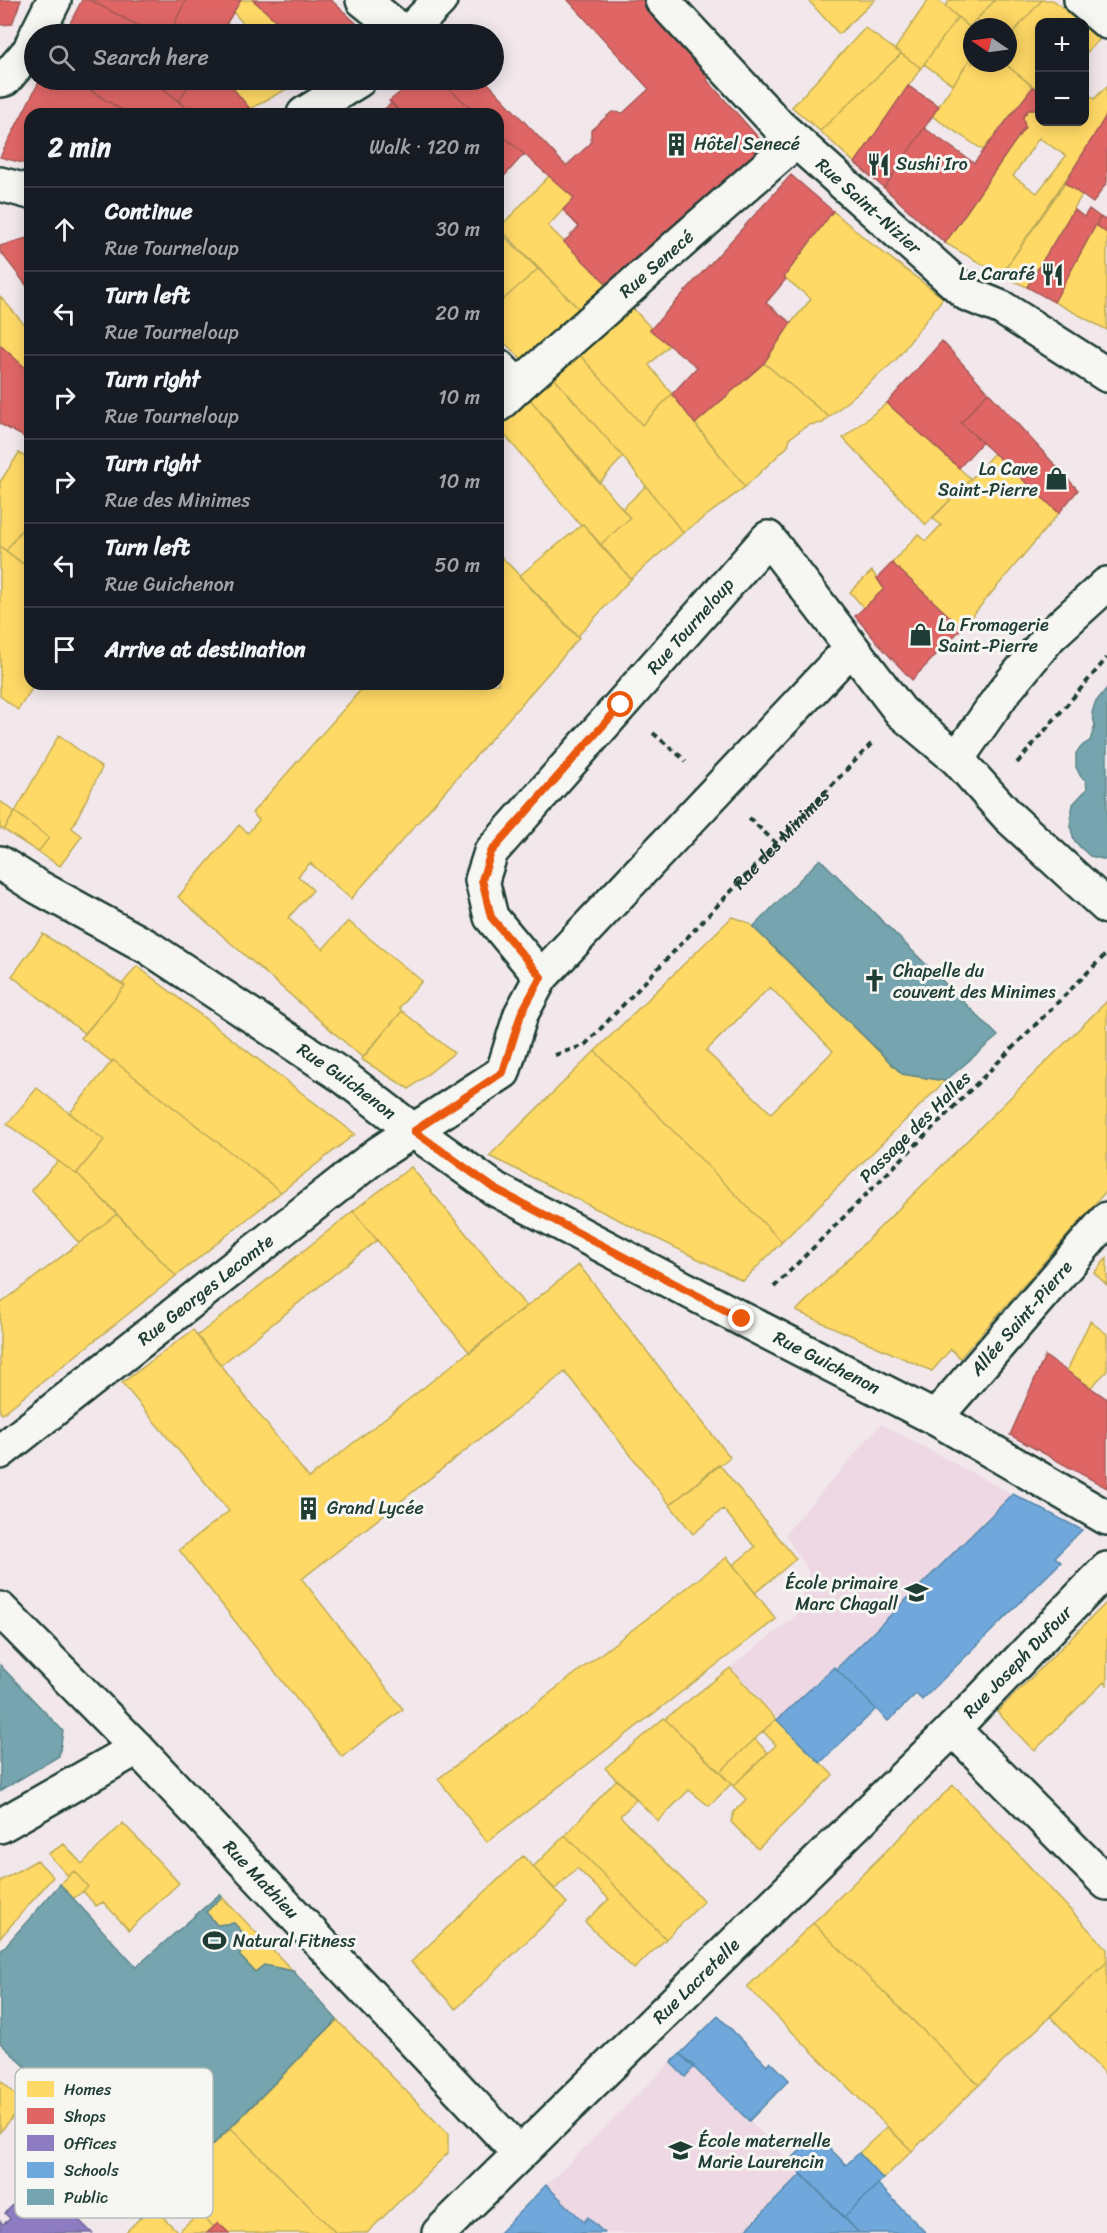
<!DOCTYPE html>
<meta charset="utf-8">
<style>
body{margin:0;font-family:Sriracha,sans-serif;background:#242831;color:#f1f3f6}
.controls{position:absolute;right:18px;top:18px;display:grid;overflow:hidden;border-radius:12px;box-shadow:0 3px 15px #0003}
.controls button{width:54px;height:54px;display:grid;place-items:center;padding:0;border:0;border-bottom:2px solid #363941;background:#171b24;color:#f1f3f6;font:30px sans-serif}
.compass{position:absolute;left:963px;top:18px;width:54px;height:54px;border-radius:50%;background:#171b24;box-shadow:0 3px 15px #0003;rotate:283deg}
.stop{position:absolute;width:18px;height:18px;margin:-14px;border:4px solid #ea580c;border-radius:50%;background:#fff}
.stop.end{background:#ea580c;border-color:#fff;box-shadow:0 2px 6px #0008}
.list{margin:0;padding:0;list-style:none}
h2{display:flex;justify-content:space-between;align-items:center;height:78px;margin:0;padding:0 24px;font-size:26px}
h2 small{font-size:20px;font-weight:400;color:#9ea1a6}
.list li{display:grid;grid-template-columns:39px 1fr auto;gap:18px;align-items:center;box-sizing:border-box;height:84px;padding:0 24px;border-top:2px solid #363941}
.list b{display:block;font-size:22px;white-space:nowrap}
.list p{margin:0;font-size:20px;white-space:nowrap;color:#9ea1a6}
.list em{font-size:20px;font-style:normal;color:#9ea1a6}
.icon{flex:none;width:33px;height:33px;fill:none;stroke:currentColor;stroke-width:2;stroke-linecap:round;stroke-linejoin:round}
.map{position:relative;flex:none;width:1107px;height:2233px;overflow:hidden}
.search{position:absolute;background:#171b24;box-shadow:0 3px 15px #0003;left:24px;top:24px;width:480px;height:66px;display:flex;align-items:center;gap:15px;box-sizing:border-box;padding:0 21px;border-radius:33px;color:#9ea1a6;font-size:22px}
.panel{position:absolute;background:#171b24;box-shadow:0 3px 15px #0003;left:24px;top:108px;width:480px;height:582px;border-radius:18px}
.map>svg:first-child{display:block}
</style>
<div class="map">
<svg width="1107" height="2233" viewBox="0 0 1107 2233">
<rect width="100%" height="100%" fill="#f2e8ec"/>
<filter id="ink" filterUnits="userSpaceOnUse"><feTurbulence type="fractalNoise" baseFrequency=".0167" numOctaves="2"/><feDisplacementMap in="SourceGraphic" scale="12" xChannelSelector="R" yChannelSelector="G"/><feConvolveMatrix kernelMatrix="1 2 1 2 8 2 1 2 1" color-interpolation-filters="sRGB"/></filter>
<g filter="url(#ink)">
<path fill="#edd8e4" d="M881 1424 1081 1531 1055 1556 1060 1562 922 1700 915 1695 888 1722 835 1666 779 1720 731 1667 797 1615 809 1572 785 1534Z
M681 2052 701 2070 859 2233H498Z"/>
<path fill="#ffd966" stroke="#bcaa57" stroke-width="1.5" fill-rule="evenodd" d="M241 0H253L291 34H248L251 32 233 12Z
M808 0H875L839 34Z
M928 0H938L958 17 921 68 895 49Z
M950 0H995L969 27 945 6Z
M995 0H1042L1008 38V27H985L976 20Z
M1042 0H1053L1080 22H1040V92L1004 63H1008V38Z
M958 17 969 27 963 35 972 42V56L953 85 924 64Z
M227 23 236 34H220Z
M1084 26 1100 39 1084 55Z
M865 28 901 54 820 131 792 107Z
M901 54 921 68 855 163 820 131Z
M972 56V63H1004L1033 87 983 150 932 116Z
M226 80H303L250 109Z
M1107 86V114L1096 135 1001 275 945 243 1025 127 1023 117 1028 110H1034L1040 105V122H1084V91L1094 99ZM1039 138 1066 156 1037 193 1013 176Z
M549 176 574 198 548 226 609 286 582 312 499 228Z
M1065 183 1082 195 1027 287 1001 275Z
M833 211 868 241 943 298 896 360 829 417 764 363 791 323 811 299 784 277Z
M1096 225 1107 233V330L1054 302Z
M498 227 506 238 498 245Z
M506 238 538 269 498 304V245Z
M538 269 582 312 525 362 498 337V304Z
M0 296 30 331V372L0 345Z
M631 306 651 328 650 330 669 345 649 365 672 394 642 425 579 354Z
M579 354 642 425 672 394 745 487 683 533 623 457 553 377Z
M764 363 829 417 823 423 808 425 790 438 788 446 745 487 695 424Z
M553 377 623 457 599 483 529 398Z
M529 398 630 518 600 545 583 524 580 525 498 427V420Z
M887 403 971 479 926 525 843 438Z
M19 453 30 460V518L6 551 0 546V482Z
M994 453 1059 513 962 628 892 563 918 534 926 541 941 525 932 518 971 479Z
M646 486 683 533 631 579 600 545 630 518 622 509Z
M30 518V569L6 551Z
M583 524 631 579 577 637 519 576Z
M0 546 30 569V684H35L18 710 0 696Z
M498 553 579 638 351 899 310 863 298 876 313 890 288 918 323 949 348 921 422 981 399 1008 402 1011 363 1058 178 897 239 825 248 833 259 820 252 813 366 684H498Z
M872 571 884 589 864 608 850 592Z
M59 735 102 768 72 828 82 836 60 866 38 852 49 838 15 812Z
M0 801 15 812 4 830 0 828Z
M15 812 49 838 38 852 4 830Z
M732 917 749 923 902 1074 945 1081 782 1242 595 1051ZM770 987 833 1051 771 1113 706 1051Z
M43 934 125 986 85 1034 12 976Z
M137 966 355 1134 281 1192 113 1060 112 1062 81 1038 125 986 122 984Z
M1107 1001V1190L960 1358 951 1349 932 1371 796 1311Z
M402 1011 454 1053 409 1089 361 1059Z
M595 1051 782 1242 743 1281 489 1156Z
M113 1060 281 1192 176 1276 77 1173 104 1140 70 1113Z
M37 1088 104 1140 76 1174 7 1124Z
M58 1161 76 1174 77 1173 117 1214 79 1243 31 1190Z
M411 1167 526 1306 470 1353 353 1211Z
M353 1211 377 1240 221 1365 197 1336Z
M117 1214 176 1276 2 1414 0 1412V1304Z
M1107 1258V1285L1094 1273Z
M579 1265 730 1457 670 1505 565 1372 302 1579 403 1709 342 1757 179 1550 229 1511 122 1383 193 1330 309 1478Z
M1090 1321 1107 1334V1371L1091 1387 1067 1371Z
M719 1464 796 1559 755 1593 733 1565 755 1547 723 1509 693 1534 670 1505Z
M727 1557 776 1619 487 1842 438 1779Z
M1107 1602V1685L1104 1682 1034 1751 997 1712Z
M730 1668 776 1719 720 1772 665 1719Z
M664 1718 731 1784 709 1806 689 1790 658 1821 605 1768Z
M776 1719 833 1775 758 1849 731 1822 734 1812 746 1799 733 1786 776 1745 763 1731Z
M755 1739 768 1753 733 1786 720 1772Z
M617 1779 637 1799 620 1816 704 1901 666 1939 565 1835Z
M953 1785 1107 1949V1962L979 2085 813 1923Z
M123 1823 179 1883 129 1930 103 1902 96 1906 83 1891 88 1887 74 1871 68 1876 48 1854 64 1844 82 1864Z
M565 1835 666 1939 634 1969 585 1922 609 1899 577 1868 555 1889 533 1867Z
M523 1856 567 1903 456 2009 411 1962Z
M37 1860 53 1877 0 1938V1881Z
M74 1871 88 1887 73 1899 60 1884Z
M222 1897 293 1971 264 1965 255 1972 239 1955 244 1950 245 1935 234 1923 217 1925 206 1912Z
M813 1923 979 2085 912 2151 747 1987Z
M1107 1962V2076L1050 2016Z
M337 2020 448 2134V2153L367 2233H336L231 2128Z
M0 2080 25 2103 0 2132Z
M887 2127 912 2151 883 2179 859 2153Z
M231 2128 336 2233H229L218 2223 214 2227 170 2186Z
M152 2206 178 2232 199 2213 214 2227 207 2233H125Z"/>
<path fill="#e06666" stroke="#a65a57" stroke-width="1.5" d="M0 0H21L12 24 0 25Z
M82 0H90L154 34H73L66 31Z
M90 0H186L169 34H154Z
M186 0H241L220 34H169Z
M253 0H331L368 34H291Z
M568 0H642L709 74 707 80 764 144 763 148 708 196 710 198 609 286 564 242 579 227 563 210 574 198 498 131V114H478L439 80H485L566 166 591 143V130L612 112 623 113 649 89Z
M40 80H74L128 114H30V165L0 157Z
M74 80H153L193 114H128Z
M153 80H192L179 101Z
M192 80H226L250 109 236 114H193L179 101Z
M416 80H439L478 114H401L389 101Z
M908 86 939 106 884 188 855 163Z
M1033 87 1040 92V105L1034 110H1028L1023 117 1025 127 945 243 884 188 924 128 974 163Z
M392 103 401 114H378Z
M1107 114V182L1093 203 1065 183Z
M498 131 524 154 498 183Z
M791 175 833 211 784 277 786 279 766 303 791 323 764 363 695 424 672 394 697 367 650 330Z
M1074 209 1084 217 1089 209 1100 217 1054 302 1027 287Z
M1100 217 1107 221V233L1096 225Z
M30 237V290L0 251V246Z
M942 341 988 392 961 423 982 442 959 468 887 403Z
M0 345 30 372V437L28 439 0 424Z
M988 392 1078 490 1059 513 961 423Z
M892 563 962 628 912 680 882 648 855 616 884 589 877 578Z
M1045 1356 1107 1399V1488L1010 1435Z
M218 2223 229 2233H207Z"/>
<path fill="#8e7cc3" stroke="#6d6998" stroke-width="1.5" d="M44 2185 92 2233H0V2221L3 2224 10 2219 5 2213 13 2205 19 2211Z"/>
<path fill="#6fa8dc" stroke="#5788aa" stroke-width="1.5" d="M1013 1494 1082 1530 1055 1557 1061 1562 922 1700 916 1694 888 1721 836 1669Z
M834 1667 876 1709 820 1763 777 1720Z
M718 2016 767 2065 770 2061 789 2080 749 2121 680 2054Z
M680 2054 695 2066 685 2077 671 2063Z
M817 2135 846 2165 859 2153 883 2179 844 2217 789 2161Z
M801 2174 859 2233H743Z
M878 2184 926 2233H859L844 2217Z
M546 2185 584 2222 588 2217 604 2233H499Z"/>
<path fill="#76a5af" stroke="#5c868a" stroke-width="1.5" d="M1107 688V860L1090 856 1080 847 1074 840 1070 825 1073 804 1087 789 1086 780 1081 777 1076 767V753L1083 745 1090 741 1095 725 1092 713 1095 703Z
M820 859 998 1036 945 1081 902 1074 753 927Z
M0 1665 63 1731 59 1756 0 1791Z
M60 1884 136 1967 220 1894 222 1897 206 1912 217 1925 234 1923 245 1935 244 1950 239 1955 255 1972 264 1965 293 1971 337 2020 140 2218 23 2104V2100L40 2080 0 2043V1952Z"/>
<g fill="none" stroke-linecap="round" stroke-linejoin="round">
<defs>
<path id="pedestrian" d="M1081 0 1107 22"/>
<g id="minor">
<path d="M363 0 405 34"/>
<path id="s2" d="M662 0 778 125 967 294 1002 308 1107 375"/>
<path d="M37 34 54 0"/>
<path d="M407 34 440 0"/>
<path d="M0 80 5 79 30 50 34 40"/>
<path d="M304 114 359 80"/>
<path d="M0 184 30 192"/>
<path id="s3" d="M498 366 518 386 796 141"/>
<path d="M498 405 518 386"/>
<path d="M957 759 1003 693 1050 636 1107 584"/>
<path id="s4" d="M0 863 38 887 148 947 344 1077 414 1131 495 1189 742 1319 935 1418 1107 1518"/>
<path id="s5" d="M541 977 491 917 482 880 491 852 768 538 901 712 957 759 1009 817 1107 907"/>
<path id="s6" d="M935 1418 1107 1219"/>
<path id="s7" d="M0 1452 379 1153 503 1072 521 1014 541 977 851 648"/>
<path id="s8" d="M0 1609 137 1748 519 2153"/>
<path d="M953 1729 1107 1883"/>
<path d="M0 1826 137 1748"/>
<path id="s9" d="M439 2233 953 1729 1107 1569"/>
</g>
</defs>
<use href="#pedestrian" stroke="#1f3d34" stroke-width="38"/>
<use href="#minor" stroke="#1f3d34" stroke-width="38"/>
<g stroke="#1f3d34" stroke-width="4" stroke-dasharray="6 4.5" stroke-linecap="butt">
<path d="M653 733 686 761"/>
<path d="M1017 763 1107 658"/>
<path d="M749 818 777 844"/>
<path id="s1" d="M555 1055 585 1045 872 743"/>
<path d="M774 1287 1107 953"/>
</g>
<use href="#pedestrian" stroke="#f6f6f2" stroke-width="33"/>
<use href="#minor" stroke="#f6f6f2" stroke-width="33"/>
</g>
</g>
<g fill="none" stroke-linecap="round" stroke-linejoin="round" filter="url(#ink)">
<path stroke="#ea580c" stroke-width="8" d="M621 705 491 852 482 880 491 917 541 977 521 1014 503 1072 414 1131 495 1189 742 1319"/>
</g>
<defs>
<symbol id="building-bare" viewBox="-9 -9 18 18"><path d="M-4-6H4V6H1V3H-1V6H-4ZM-2.5-4.3h1.7v1.8h-1.7ZM.8-4.3h1.7v1.8H.8ZM-2.5-1h1.7V.8h-1.7ZM.8-1h1.7V.8H.8Z" fill="#1f3d34" stroke="#f6f6f2" stroke-width="2.5" paint-order="stroke"/></symbol>
<symbol id="restaurant-bare" viewBox="-9 -9 18 18"><path d="M-5-6h1v4h1v-4h1v4h1v-4h1v5L-1.5 .5V6h-2V.5L-5-1ZM5-6V6H3V1.5H1.5Q1.5-4 5-6Z" fill="#1f3d34" stroke="#f6f6f2" stroke-width="2.5" paint-order="stroke"/></symbol>
<symbol id="shop-bare" viewBox="-9 -9 18 18"><path d="M-5-2.5h2.3a2.7 3.5 0 0 1 5.4 0H5L5.5 6h-11ZM-1.5-2.5h3a1.5 2.3 0 0 0-3 0Z" fill="#1f3d34" stroke="#f6f6f2" stroke-width="2.5" paint-order="stroke"/></symbol>
<symbol id="church-bare" viewBox="-9 -9 18 18"><path d="M-1.2-6h2.4v3.5h3.3v2.4h-3.3V6h-2.4V-.1h-3.3v-2.4h3.3Z" fill="#1f3d34" stroke="#f6f6f2" stroke-width="2.5" paint-order="stroke"/></symbol>
<symbol id="school-bare" viewBox="-9 -9 18 18"><path d="M0-5L7-2L0 1L-7-2ZM-4 1L0 2.5L4 1V4Q0 6-4 4Z" fill="#1f3d34" stroke="#f6f6f2" stroke-width="2.5" paint-order="stroke"/></symbol>
<symbol id="stadium-bare" viewBox="-9 -9 18 18"><path d="M0-5a6.5 5 0 1 0 0 10a6.5 5 0 1 0 0-10ZM-3.5-1.8h7v3.6h-7Z" fill="#1f3d34" stroke="#f6f6f2" stroke-width="2.5" paint-order="stroke"/></symbol>
</defs>
<g fill-rule="evenodd">
<use href="#building-bare" x="660" y="128" width="33" height="33"/>
<use href="#restaurant-bare" x="862" y="148" width="33" height="33"/>
<use href="#restaurant-bare" x="1036" y="258" width="33" height="33"/>
<use href="#shop-bare" x="1040" y="462" width="33" height="33"/>
<use href="#shop-bare" x="904" y="618" width="33" height="33"/>
<use href="#church-bare" x="858" y="964" width="33" height="33"/>
<use href="#building-bare" x="292" y="1492" width="33" height="33"/>
<use href="#school-bare" x="900" y="1576" width="33" height="33"/>
<use href="#stadium-bare" x="198" y="1924" width="33" height="33"/>
<use href="#school-bare" x="664" y="2134" width="33" height="33"/>
</g>
<g text-anchor="middle" stroke-width="6" stroke-linejoin="round" paint-order="stroke">
<g font-size="18" fill="#1f3d34" stroke="#f6f6f2" text-anchor="start">
<text x="694" y="150">Hôtel Senecé</text>
<text x="896" y="170">Sushi Iro</text>
<text x="1035" y="280" text-anchor="end">Le Carafé</text>
<text x="1038" y="475" text-anchor="end">La Cave<tspan x="1038" dy="21">Saint-Pierre</tspan></text>
<text x="938" y="631">La Fromagerie<tspan x="938" dy="21">Saint-Pierre</tspan></text>
<text x="893" y="977">Chapelle du<tspan x="893" dy="21">couvent des Minimes</tspan></text>
<text x="327" y="1514">Grand Lycée</text>
<text x="898" y="1589" text-anchor="end">École primaire<tspan x="898" dy="21">Marc Chagall</tspan></text>
<text x="233" y="1947">Natural Fitness</text>
<text x="698" y="2147">École maternelle<tspan x="698" dy="21">Marie Laurencin</tspan></text>
</g>
<g font-size="18" fill="#1f3d34" stroke="#f6f6f2">
<text dy="6" stroke="none"><textPath href="#s2" startOffset="292">Rue Saint-Nizier</textPath></text>
<text dy="6" stroke="none"><textPath href="#s3" startOffset="213">Rue Senecé</textPath></text>
<text dy="6" stroke="none"><textPath href="#s5" startOffset="447">Rue Tourneloup</textPath></text>
<text dy="6" stroke="none"><textPath href="#s1" startOffset="316">Rue des Minimes</textPath></text>
<text dy="6" stroke="none"><textPath href="#s4" startOffset="410">Rue Guichenon</textPath></text>
<text transform="translate(915 1127) rotate(-45)" y="6">Passage des Halles</text>
<text dy="6" stroke="none"><textPath href="#s7" startOffset="262">Rue Georges Lecomte</textPath></text>
<text dy="6" stroke="none"><textPath href="#s6" startOffset="132">Allée Saint-Pierre</textPath></text>
<text dy="6" stroke="none"><textPath href="#s4" startOffset="968">Rue Guichenon</textPath></text>
<text dy="6" stroke="none"><textPath href="#s9" startOffset="813">Rue Joseph Dufour</textPath></text>
<text dy="6" stroke="none"><textPath href="#s8" startOffset="376">Rue Mathieu</textPath></text>
<text dy="6" stroke="none"><textPath href="#s9" startOffset="360">Rue Lacretelle</textPath></text>
</g>
</g>
<rect x="15" y="2068" width="198" height="150" rx="9" fill="#f6f6f2" stroke="#b6beb9" stroke-width="1.5"/>
<rect x="27" y="2081" width="27" height="16" fill="#ffd966"/>
<rect x="27" y="2108" width="27" height="16" fill="#e06666"/>
<rect x="27" y="2135" width="27" height="16" fill="#8e7cc3"/>
<rect x="27" y="2162" width="27" height="16" fill="#6fa8dc"/>
<rect x="27" y="2189" width="27" height="16" fill="#76a5af"/>
<g font-size="16" fill="#1f3d34">
<text x="64" y="2095">Homes</text>
<text x="64" y="2122">Shops</text>
<text x="64" y="2149">Offices</text>
<text x="64" y="2176">Schools</text>
<text x="64" y="2203">Public</text>
</g>
</svg>
<div class="controls">
<button>+</button>
<button>−</button>
</div>
<svg class="compass" viewBox="-18 -18 36 36"><path d="M0-13l5 13h-10z" fill="#e53935"/><path d="M0 13l5-13h-10z" fill="#9ea1a6"/></svg>
<div class="stop" style="left:621px;top:705px"></div>
<div class="stop end" style="left:742px;top:1319px"></div>
<div class="search"><svg class="icon" aria-label="search" viewBox="0 0 24 24"><circle cx="10" cy="10" r="6"/><path d="M15 15l6 6"/></svg>Search here</div>
<section class="panel">
<h2>2 min<small>Walk · 120 m</small></h2>
<ul class="list">
<li><svg class="icon" aria-label="ahead" viewBox="0 0 24 24"><path d="M12 20V5M6 11l6-6 6 6"/></svg><div><b>Continue</b><p>Rue Tourneloup</p></div><em>30 m</em></li>
<li><svg class="icon" aria-label="left" viewBox="0 0 24 24"><path d="M17 20v-9H6M10 6l-5 5 5 5"/></svg><div><b>Turn left</b><p>Rue Tourneloup</p></div><em>20 m</em></li>
<li><svg class="icon" aria-label="right" viewBox="0 0 24 24"><path d="M7 20v-9h11M14 6l5 5-5 5"/></svg><div><b>Turn right</b><p>Rue Tourneloup</p></div><em>10 m</em></li>
<li><svg class="icon" aria-label="right" viewBox="0 0 24 24"><path d="M7 20v-9h11M14 6l5 5-5 5"/></svg><div><b>Turn right</b><p>Rue des Minimes</p></div><em>10 m</em></li>
<li><svg class="icon" aria-label="left" viewBox="0 0 24 24"><path d="M17 20v-9H6M10 6l-5 5 5 5"/></svg><div><b>Turn left</b><p>Rue Guichenon</p></div><em>50 m</em></li>
<li><svg class="icon" aria-label="arrive" viewBox="0 0 24 24"><path d="M6 21V4h12l-3 4 3 4H6"/></svg><div><b>Arrive at destination</b></div></li>
</ul>
</section>
</div>
